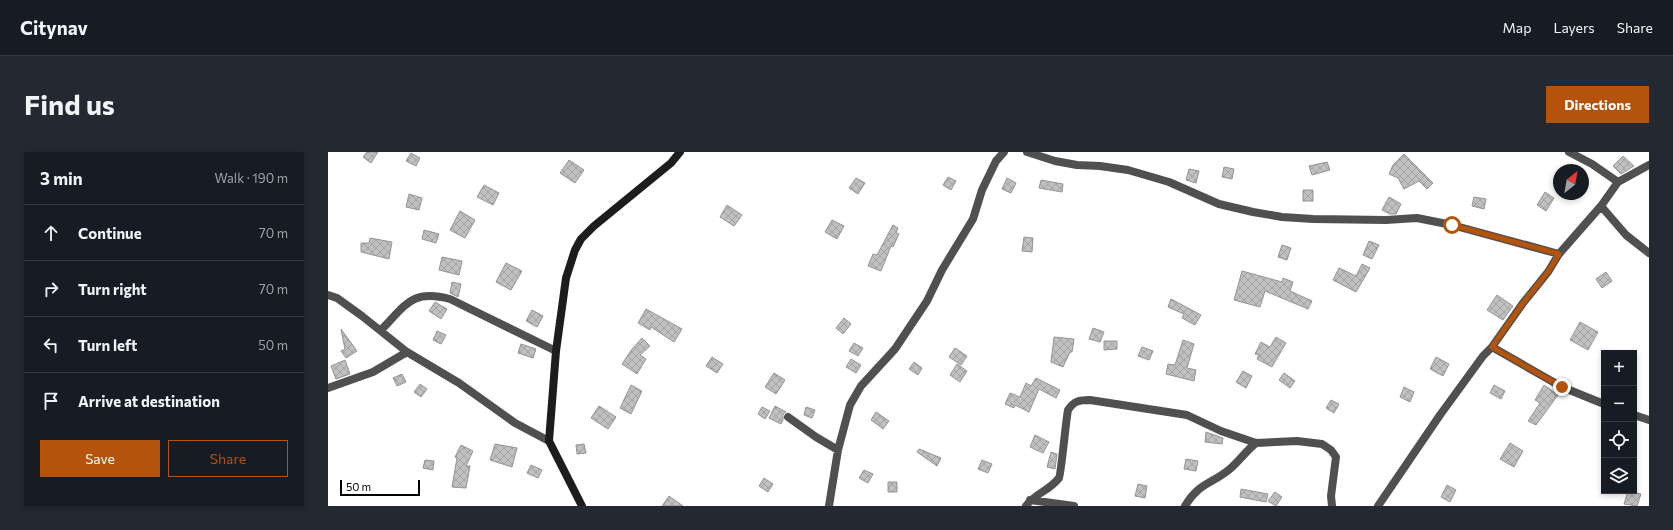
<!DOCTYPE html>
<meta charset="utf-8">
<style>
body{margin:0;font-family:Commissioner,sans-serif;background:#242831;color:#f1f3f6}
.controls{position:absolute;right:12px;bottom:12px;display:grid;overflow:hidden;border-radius:0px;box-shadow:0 2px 6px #0003}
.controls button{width:36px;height:36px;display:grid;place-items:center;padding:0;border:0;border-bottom:1px solid #363941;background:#171b24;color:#f1f3f6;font:20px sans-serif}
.compass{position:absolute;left:1225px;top:12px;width:36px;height:36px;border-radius:50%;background:#171b24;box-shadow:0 2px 6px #0003;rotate:31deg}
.scale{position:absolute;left:12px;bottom:10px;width:80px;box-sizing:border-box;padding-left:4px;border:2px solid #000;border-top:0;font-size:11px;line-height:14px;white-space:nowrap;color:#000;-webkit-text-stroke:3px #fff;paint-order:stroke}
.stop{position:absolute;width:12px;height:12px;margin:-9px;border:3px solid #b45309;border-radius:50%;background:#fff}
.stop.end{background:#b45309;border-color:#fff;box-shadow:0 1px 4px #0008}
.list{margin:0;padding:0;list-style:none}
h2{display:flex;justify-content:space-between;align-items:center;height:52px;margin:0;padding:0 16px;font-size:17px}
h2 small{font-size:13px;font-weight:400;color:#9ea1a6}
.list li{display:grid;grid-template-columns:26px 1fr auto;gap:12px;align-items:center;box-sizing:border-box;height:56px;padding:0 16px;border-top:1px solid #363941}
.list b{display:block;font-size:15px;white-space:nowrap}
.list em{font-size:13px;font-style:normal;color:#9ea1a6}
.actions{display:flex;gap:8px;padding:12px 16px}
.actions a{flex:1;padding:9px 0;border:1px solid #b45309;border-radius:0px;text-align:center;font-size:14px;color:#b45309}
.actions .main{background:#b45309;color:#fff}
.icon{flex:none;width:22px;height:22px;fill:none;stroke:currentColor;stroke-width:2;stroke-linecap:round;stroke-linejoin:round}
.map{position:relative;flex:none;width:1321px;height:354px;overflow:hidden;border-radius:0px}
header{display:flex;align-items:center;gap:24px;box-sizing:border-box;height:56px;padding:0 20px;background:#171b24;border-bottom:1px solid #363941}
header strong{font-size:19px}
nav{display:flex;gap:22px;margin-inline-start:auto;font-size:14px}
.intro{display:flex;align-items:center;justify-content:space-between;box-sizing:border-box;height:96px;padding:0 24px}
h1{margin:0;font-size:28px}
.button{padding:10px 18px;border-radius:0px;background:#b45309;color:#fff;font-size:14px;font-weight:700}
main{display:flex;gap:24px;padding:0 24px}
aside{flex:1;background:#171b24;border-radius:0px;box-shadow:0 2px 6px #0003}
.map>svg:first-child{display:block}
</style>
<header>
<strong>Citynav</strong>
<nav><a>Map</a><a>Layers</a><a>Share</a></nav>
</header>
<div class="intro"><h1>Find us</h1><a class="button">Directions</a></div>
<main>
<aside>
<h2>3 min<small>Walk · 190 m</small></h2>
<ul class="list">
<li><svg class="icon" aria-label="ahead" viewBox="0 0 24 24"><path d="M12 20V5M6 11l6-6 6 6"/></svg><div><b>Continue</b></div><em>70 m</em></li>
<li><svg class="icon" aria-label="right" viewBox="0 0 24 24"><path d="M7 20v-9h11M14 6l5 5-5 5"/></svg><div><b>Turn right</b></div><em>70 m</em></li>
<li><svg class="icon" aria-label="left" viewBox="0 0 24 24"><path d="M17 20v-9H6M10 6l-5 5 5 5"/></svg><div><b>Turn left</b></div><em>50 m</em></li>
<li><svg class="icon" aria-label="arrive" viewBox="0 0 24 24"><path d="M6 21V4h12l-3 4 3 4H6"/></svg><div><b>Arrive at destination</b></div></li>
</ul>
<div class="actions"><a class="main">Save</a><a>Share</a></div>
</aside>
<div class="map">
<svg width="1321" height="354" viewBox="0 0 1321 354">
<defs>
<pattern id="building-cross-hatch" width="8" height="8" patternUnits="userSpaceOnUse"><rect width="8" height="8" fill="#c0c0c0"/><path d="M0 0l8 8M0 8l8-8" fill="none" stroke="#a3a3a3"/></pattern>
</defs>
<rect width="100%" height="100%" fill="#fff"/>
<path fill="url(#building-cross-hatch)" stroke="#949494" d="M39 0H50L43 11 35 5Z
M83 1 92 6 88 14 78 9Z
M1076 2 1105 31 1099 37 1091 29 1076 37 1070 26 1061 22 1065 13Z
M1295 4 1306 14 1293 22 1285 14Z
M241 8 256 18 247 31 232 21Z
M999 10 1002 18 984 23 981 14Z
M896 15 906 17 904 27 894 25Z
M861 17 871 19 868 31 858 28Z
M620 25 628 29 623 38 615 33Z
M528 26 537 31 530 42 521 36Z
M679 26 688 31 683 41 674 37Z
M713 28 735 32 734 40 711 36Z
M156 33 171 41 165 53 149 45Z
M975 38H985V49H975Z
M1217 40 1226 46 1218 59 1209 53Z
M81 42 94 46 91 58 78 55Z
M1061 45 1073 52 1068 62H1062L1054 58Z
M1146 45 1158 47 1156 57 1144 54Z
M399 53 414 63 406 74 392 65Z
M132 59 147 68 137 86 122 78Z
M504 68 516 74 509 87 497 80Z
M565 73 570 76 568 81 571 82 565 95 563 94 553 119 540 114 545 102 549 103Z
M96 78 111 82 108 91 94 87Z
M696 85 705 86 704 100 694 99Z
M42 86 64 90 61 107 33 100V91H41Z
M1041 89 1051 93 1044 107 1035 103Z
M954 93 963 96 959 108 950 105Z
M114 105 134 109 131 123 111 118Z
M178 111 194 119 183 138 168 130Z
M1034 112 1042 116 1028 140 1005 128 1011 116 1028 124Z
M914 119 954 130 955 126 965 130 962 139 984 149 980 157 937 139 932 155 906 148Z
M1278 120 1284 129 1274 136 1268 127Z
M124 130 133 132 130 145 122 141Z
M1169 143 1185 154 1175 168 1159 158Z
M843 147 873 163 867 173 854 166 856 162 840 155Z
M107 150 119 157 113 167 101 159Z
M318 157 354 177 346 190 323 175 322 178 310 171Z
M204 158 215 164 209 175 198 169Z
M516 166 523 172 515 182 508 176Z
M1252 170 1270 180 1260 198 1242 188Z
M765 176 776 180 772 190 761 187Z
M13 177 29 199 18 206 13 199 17 197Z
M109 179 118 183 113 192 105 188Z
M726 185 746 187 744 200H742L735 215 723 210Z
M948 185 958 191 944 215 929 207 931 203 927 202 933 190 942 195Z
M314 186 322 194 312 203 318 207 309 222 294 212 304 197Z
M855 188 866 192 859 216 868 218 866 229 838 222 840 212 847 213Z
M776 189H789V197L776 198Z
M526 191 535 196 530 204 521 199Z
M193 192 208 197 205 206 190 201Z
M814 195 825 199 821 208 810 204Z
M627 196 639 204 633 213 621 205Z
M384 205 395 212 389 221 378 214Z
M1108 205 1121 212 1115 224 1102 217Z
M523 207 533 213 528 221 518 215Z
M17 208 22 222 8 227 3 214Z
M586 210 594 216 590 223 581 217Z
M629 212 639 219 632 230 622 223Z
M915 219 924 224 918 236 908 230Z
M446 221 457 228 448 242 437 235Z
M956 221 967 229 962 236 951 228Z
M74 222 78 230 69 234 65 226Z
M708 226 732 238 728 246 711 237 701 260 687 253 686 256 677 252 682 241 692 245 698 231 703 234Z
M92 232 99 237 93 245 86 240Z
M303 233 314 239 303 262 292 256Z
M1166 233 1177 239 1173 247 1162 241Z
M1216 233 1230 243 1208 273 1200 269 1212 251 1207 248Z
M1076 235 1086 240 1082 250 1072 245Z
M1003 248 1011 252 1006 261 998 256Z
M271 254 288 265 280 277 263 266Z
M447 254 458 260 455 262V268L453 272 441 266Z
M434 255 442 259 437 267 430 262Z
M478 255 487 258 484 266 476 263Z
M548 260 561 269 555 277 543 268Z
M878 280 895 286 894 292 877 290Z
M707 283 721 290 715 301 702 295Z
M1182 291 1195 299 1186 315 1172 307Z
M167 292 189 296 184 315 162 308Z
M256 292 258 301 249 302 248 293Z
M133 293 145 299 138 314H142L138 336 124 335 129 306 127 305Z
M591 297 613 306 609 314 589 300Z
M723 300 729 302 727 317 719 315Z
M858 307 870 309 868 319 856 317Z
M97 308 106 309 105 318 95 316Z
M654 308 664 312 660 321 650 317Z
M203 313 214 318 210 326 199 321Z
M536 318 545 322 540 331 531 326Z
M436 326 445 332 440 340 431 334Z
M560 330H569V340H560Z
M810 332 819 334 817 346 807 344Z
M1119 333 1128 338 1122 350 1113 345Z
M913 337 940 342 938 350 912 345Z
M1300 339 1313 342 1309 354 1296 352Z
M947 340 954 345 948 354 940 349Z
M341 344 355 354H334Z"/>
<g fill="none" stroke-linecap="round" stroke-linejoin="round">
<path stroke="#505050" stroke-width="8" d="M699 0 727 9 749 13 772 14 800 18 841 30 891 52 925 60 954 65 985 67 1058 68 1089 66 1124 73 1231 102
M1241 0 1264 12 1290 30
M1273 54 1298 83 1321 101
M0 143 9 146 34 164 79 200 131 231 187 271 221 289
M53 178C78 153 83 137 122 147L228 199
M1164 195 1234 235 1276 252
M0 236 45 220 79 200
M1306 263 1321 268
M460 265 488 285 510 298
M702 348 746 354
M501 354 510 298 522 253 533 234 567 197 599 149 614 118 645 67 654 38 668 9 676 0
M698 354C706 342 721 339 731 326 733 323 738 267 740 258 746 249 751 248 762 248L859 263 893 279 928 291 969 289 994 292 1003 298 1008 305 1003 344 1004 354
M857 354C871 330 885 332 903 316 912 308 919 298 928 291
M1050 354 1112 263 1155 204 1164 195 1195 151 1220 120 1231 102 1273 54 1290 30 1321 13"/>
<path stroke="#1d1d1d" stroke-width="8" d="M254 354 221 289 228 199 238 126 247 98 253 87 266 74 343 11 352 0"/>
</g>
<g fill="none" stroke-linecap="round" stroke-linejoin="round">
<path stroke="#b45309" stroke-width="5" d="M1124 73 1231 102 1220 120 1195 151 1164 195 1234 235"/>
</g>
</svg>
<div class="controls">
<button>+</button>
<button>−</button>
<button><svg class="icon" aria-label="locate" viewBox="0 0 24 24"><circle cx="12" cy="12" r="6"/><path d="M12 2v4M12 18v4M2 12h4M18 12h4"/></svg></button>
<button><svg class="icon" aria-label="layers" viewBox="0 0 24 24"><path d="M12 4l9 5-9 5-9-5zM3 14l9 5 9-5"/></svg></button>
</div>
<svg class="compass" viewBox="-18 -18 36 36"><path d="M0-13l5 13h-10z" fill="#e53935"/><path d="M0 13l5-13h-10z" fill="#9ea1a6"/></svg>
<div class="scale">50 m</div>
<div class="stop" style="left:1124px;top:73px"></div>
<div class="stop end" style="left:1234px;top:235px"></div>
</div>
</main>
